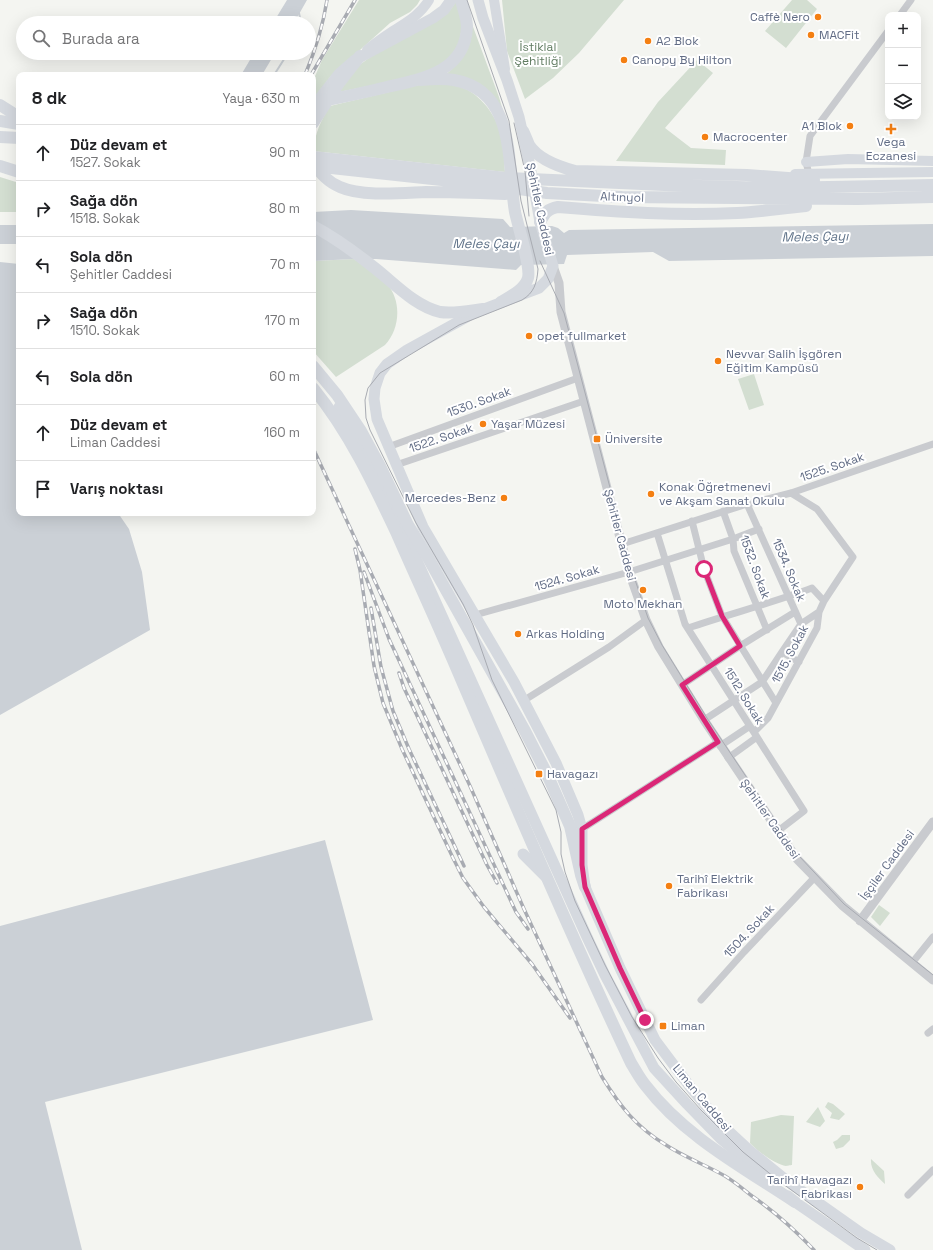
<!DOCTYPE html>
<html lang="tr">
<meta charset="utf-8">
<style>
body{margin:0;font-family:"Space Grotesk",sans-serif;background:#f6f6f6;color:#202124}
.controls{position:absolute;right:12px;top:12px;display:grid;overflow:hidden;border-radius:8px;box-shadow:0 4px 16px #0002}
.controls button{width:36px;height:36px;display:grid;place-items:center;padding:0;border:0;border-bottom:1px solid #e0e0e0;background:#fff;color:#202124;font:20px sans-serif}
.stop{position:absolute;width:12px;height:12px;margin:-9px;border:3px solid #db2777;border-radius:50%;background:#fff}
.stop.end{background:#db2777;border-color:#fff;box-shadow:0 1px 4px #0008}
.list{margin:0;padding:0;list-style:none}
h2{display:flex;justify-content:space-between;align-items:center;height:52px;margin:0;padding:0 16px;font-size:17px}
h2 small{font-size:13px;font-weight:400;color:#757577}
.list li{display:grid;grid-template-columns:26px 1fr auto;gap:12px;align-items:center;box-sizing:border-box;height:56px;padding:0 16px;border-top:1px solid #e0e0e0}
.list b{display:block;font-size:15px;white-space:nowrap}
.list p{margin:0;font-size:13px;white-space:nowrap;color:#757577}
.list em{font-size:13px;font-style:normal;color:#757577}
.icon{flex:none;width:22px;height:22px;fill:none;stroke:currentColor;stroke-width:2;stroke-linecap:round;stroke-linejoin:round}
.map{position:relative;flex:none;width:933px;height:1250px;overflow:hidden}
.search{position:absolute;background:#fff;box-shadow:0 4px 16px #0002;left:16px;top:16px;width:300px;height:44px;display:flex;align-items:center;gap:10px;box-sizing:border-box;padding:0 14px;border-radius:22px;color:#757577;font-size:15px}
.panel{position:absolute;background:#fff;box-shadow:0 4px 16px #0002;left:16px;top:72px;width:300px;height:444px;border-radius:8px}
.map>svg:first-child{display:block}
</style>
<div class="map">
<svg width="933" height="1250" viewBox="0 0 933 1250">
<rect width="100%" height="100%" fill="#f4f5f1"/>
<path fill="#d3ded1" d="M359 0H420L417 5 410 12 390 23 330 77 316 98H313V81L322 60Z
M457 0 463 22 458 48 443 64 418 76 339 92 358 66 373 55 451 9Z
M502 0H624L579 53 553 78 525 99 507 51Z
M792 0H807L817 9 786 48 765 31Z
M472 24 499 97 504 114 446 74C463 62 466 44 472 24Z
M697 60 713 73 665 128 691 148 726 150 725 165 616 161 658 102Z
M427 83C436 83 446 82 455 85 478 91 495 112 501 135 504 146 504 160 505 172L313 151C316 131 320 122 330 106Z
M0 177 19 183V212H0Z
M354 259C365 267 378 274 387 284 402 301 400 329 385 345L336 377 313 351V261Z
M754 374 764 405 749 410 738 379Z
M879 905 890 913 880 926 871 917Z
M828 1102 833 1104 845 1114 839 1120 830 1118 832 1113 825 1107Z
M818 1107 825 1121 820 1127 806 1122Z
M781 1115 794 1116 792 1165C791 1165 786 1166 786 1166 776 1165 756 1150 750 1143L751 1122Z
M842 1135H850V1140L843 1147 836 1149 833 1142 837 1140Z
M871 1159 884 1171 885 1184C878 1178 870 1170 871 1159Z"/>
<path fill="#cbd0d6" d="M287 0H307L294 23H273Z
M254 53H275L262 75H241Z
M351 210 503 219 510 227 552 226 558 228 564 233 569 230 933 224V256L669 261 653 252 567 255 564 264 521 265 516 270 376 259H354L313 261V212Z
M0 225H19V244H0Z
M0 262 19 264V513H118L129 529 142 572 150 630 0 715Z
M325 840 373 1020 45 1102 82 1250H0V926Z"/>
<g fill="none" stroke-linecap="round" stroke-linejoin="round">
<path stroke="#cbd0d6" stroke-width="2" d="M299 13 301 23
M274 75 288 53"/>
<path stroke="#c9cbcf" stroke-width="7" d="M900 15 911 0
M809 174 806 162 810 136 888 31
M388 447 578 378
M396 465 584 401
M747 504 801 624 819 612
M723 511 733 539 734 551 767 630
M692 521 704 569 722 616 776 703
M657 533 685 624 804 811 778 831
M622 544 747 504 791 493 933 444
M475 615 629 572 733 539 759 529
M688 628C729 614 772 603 812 588L824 601
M782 652 799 662
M682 685 740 646 795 612
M523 701 609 647 646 620
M704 720 762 682 782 652 801 624
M754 732 768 718 817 628 819 612 824 601 853 557 817 509 791 493
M720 746 750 726
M728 758 757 737
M582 829 718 742
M912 963 933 937
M701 1000 744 952 815 877
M928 1033 933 1029
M908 1195 933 1170"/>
<path stroke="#c9cbcf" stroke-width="9" d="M553 266 559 283 561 312 629 572 646 620 659 647 704 720 797 859 843 906 933 980
M860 921 933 822"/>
<path stroke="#d5d9df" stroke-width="10" d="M494 0 505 69
M367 50C375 43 384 37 393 31 407 22 420 15 429 0
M806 162 848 159 933 161
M795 174 933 172"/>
<path stroke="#d5d9df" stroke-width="11" d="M478 0 483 18 507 80 519 117 530 166 540 222 553 266 548 279 539 288 474 313 407 350 387 364 380 373 375 388 374 399 377 419 423 527 514 682 556 763 578 815 582 829V865L585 887 620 968 655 1040 691 1088 722 1125 750 1151 786 1180 861 1233 890 1250
M313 107 339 74 355 60 433 18 444 10 451 0
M339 407 359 441 380 482 419 565 587 937 605 975 654 1068 687 1104 720 1138 775 1184
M523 854 545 876
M788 1196 795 1202 865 1250"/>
<path stroke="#d5d9df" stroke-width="12" d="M420 80C431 79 443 78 454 80 517 91 507 165 515 212 518 226 531 267 528 278 525 289 511 296 501 302
M313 103C338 98 363 93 387 87 422 79 465 72 467 27 467 18 463 9 461 0
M0 105 19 117
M0 121 19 124
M313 123 339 83 360 56
M523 131C525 135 527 140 529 145 538 159 560 167 575 171L747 175 814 180
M0 137 19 138
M313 157 506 178 664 185 776 188 933 185
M313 163C321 174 328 182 340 187 362 197 402 193 426 192 452 192 479 193 505 194
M0 166 19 172
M313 166 497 186 547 193 622 197 858 199 933 197
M540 222C545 213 547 209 558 207 618 212 677 216 737 213 760 212 783 208 806 206
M313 226C336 238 356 253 376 269 395 284 415 306 440 312 454 314 468 311 483 309
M313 366 337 395 361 431 380 466 408 525 427 556 525 731 547 774 570 826 581 875 585 887
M313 388C349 432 373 483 397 534 415 575 434 616 452 658 510 793 568 929 631 1063 636 1071 640 1079 646 1086 684 1136 744 1168 795 1202"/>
<path stroke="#a8abb2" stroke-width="1" d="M467 0 509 121 521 201 538 269C537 283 534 293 522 300L459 325 380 373 368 388 365 400 366 418 370 430 416 523 463 604 473 625 492 680 556 810 561 832V854L565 872 575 901 605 965 632 1017 658 1058 676 1082 701 1110 743 1152 779 1181 857 1238 877 1250
M514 123 525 171 529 216
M540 261 564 313 632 571 648 618 662 645 707 718 799 856 844 904 933 975"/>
<defs>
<path id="rail" d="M305 75C315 51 323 26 327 0
M311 75 355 0
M313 448 470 786 524 909 602 1077C620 1106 636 1127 666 1145 684 1157 706 1165 725 1176 735 1182 743 1189 752 1196 775 1212 795 1230 814 1250
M355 549 360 570 374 666 383 703 402 749 453 858 463 878 484 907 532 964 570 1018
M364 572 389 639 516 912 528 929
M371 608 381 667 393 711 409 749 464 866
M399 673 404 688 487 865 497 883"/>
</defs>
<use href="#rail" stroke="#a8abb2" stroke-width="3.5"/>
<use href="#rail" stroke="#fff" stroke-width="2" stroke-dasharray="6" stroke-linecap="butt"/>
</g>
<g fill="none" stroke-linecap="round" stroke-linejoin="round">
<path stroke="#db2777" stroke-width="5" d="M645 1020 620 968 585 887 582 865V829L718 742 682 685 740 646 722 616 704 569"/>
</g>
<g fill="#f47f12" stroke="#fff" stroke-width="1.5">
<circle cx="818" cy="17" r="4"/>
<circle cx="811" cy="35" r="4"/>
<circle cx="648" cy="41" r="4"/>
<circle cx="624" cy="60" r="4"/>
<circle cx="850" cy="126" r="4"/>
<path d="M889 123h4v4h4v4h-4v4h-4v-4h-4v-4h4z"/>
<circle cx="705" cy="137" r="4"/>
<circle cx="529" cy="336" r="4"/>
<circle cx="718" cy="361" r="4"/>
<circle cx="483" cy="424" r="4"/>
<rect x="593" y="435" width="8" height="8" rx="2"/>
<circle cx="651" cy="494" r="4"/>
<circle cx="504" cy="498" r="4"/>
<circle cx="643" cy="590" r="4"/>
<circle cx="518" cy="634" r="4"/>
<rect x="535" y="770" width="8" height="8" rx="2"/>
<circle cx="669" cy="886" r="4"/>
<rect x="659" y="1022" width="8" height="8" rx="2"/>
<circle cx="860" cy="1187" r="4"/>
</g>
<g text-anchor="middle" stroke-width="4" stroke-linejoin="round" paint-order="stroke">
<g font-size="12" fill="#616c85" stroke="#fff" text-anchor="start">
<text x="810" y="21" text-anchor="end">Caffè Nero</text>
<text x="819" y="39">MACFit</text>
<text x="656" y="45">A2 Blok</text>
<text x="632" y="64">Canopy By Hilton</text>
<text x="842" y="130" text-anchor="end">A1 Blok</text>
<text x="713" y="141">Macrocenter</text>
<text x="891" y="146" text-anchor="middle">Vega<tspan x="891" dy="14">Eczanesi</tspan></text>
<text x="537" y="340">opet fullmarket</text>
<text x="726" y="358">Nevvar Salih İşgören<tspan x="726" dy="14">Eğitim Kampüsü</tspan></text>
<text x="491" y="428">Yaşar Müzesi</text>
<text x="605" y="443">Üniversite</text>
<text x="659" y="491">Konak Öğretmenevi<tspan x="659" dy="14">ve Akşam Sanat Okulu</tspan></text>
<text x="496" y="502" text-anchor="end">Mercedes-Benz</text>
<text x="643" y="608" text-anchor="middle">Moto Mekhan</text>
<text x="526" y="638">Arkas Holding</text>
<text x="547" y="778">Havagazı</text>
<text x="677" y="883">Tarihî Elektrik<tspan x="677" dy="14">Fabrikası</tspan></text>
<text x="671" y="1030">Liman</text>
<text x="852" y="1184" text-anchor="end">Tarihî Havagazı<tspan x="852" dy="14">Fabrikası</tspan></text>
</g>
<g font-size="12" fill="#617c62" stroke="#fff">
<text x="538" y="51">İstiklal<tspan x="538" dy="14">Şehitliği</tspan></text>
</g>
<g font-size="12" fill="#616c85" stroke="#fff">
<text transform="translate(622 197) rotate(2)" y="4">Altınyol</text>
<text transform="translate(540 209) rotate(78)" y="4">Şehitler Caddesi</text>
<text transform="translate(479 402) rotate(-20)" y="4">1530. Sokak</text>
<text transform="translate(441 438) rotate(-19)" y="4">1522. Sokak</text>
<text transform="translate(832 467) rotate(-19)" y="4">1525. Sokak</text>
<text transform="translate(620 535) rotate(75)" y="4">Şehitler Caddesi</text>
<text transform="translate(755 567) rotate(70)" y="4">1532. Sokak</text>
<text transform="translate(789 570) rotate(67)" y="4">1534. Sokak</text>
<text transform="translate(567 578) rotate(-16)" y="4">1524. Sokak</text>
<text transform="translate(790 654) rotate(-62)" y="4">1515. Sokak</text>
<text transform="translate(744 696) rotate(58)" y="4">1512. Sokak</text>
<text transform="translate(770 819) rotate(55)" y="4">Şehitler Caddesi</text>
<text transform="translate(887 865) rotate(-54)" y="4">İşçiler Caddesi</text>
<text transform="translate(749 931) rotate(-47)" y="4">1504. Sokak</text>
<text transform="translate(702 1098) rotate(50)" y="4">Liman Caddesi</text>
</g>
<g font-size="13" font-style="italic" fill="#61748a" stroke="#fff">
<text transform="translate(815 236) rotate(-1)" y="5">Meles Çayı</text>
<text x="486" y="248">Meles Çayı</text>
</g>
</g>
</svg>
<div class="controls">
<button>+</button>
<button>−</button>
<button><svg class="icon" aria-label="layers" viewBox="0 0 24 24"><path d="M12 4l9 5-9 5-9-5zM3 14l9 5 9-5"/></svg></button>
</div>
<div class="stop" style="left:704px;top:569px"></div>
<div class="stop end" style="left:645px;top:1020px"></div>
<div class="search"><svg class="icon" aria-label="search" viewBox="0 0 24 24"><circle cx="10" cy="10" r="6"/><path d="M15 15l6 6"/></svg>Burada ara</div>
<section class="panel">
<h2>8 dk<small>Yaya · 630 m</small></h2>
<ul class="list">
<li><svg class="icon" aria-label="ahead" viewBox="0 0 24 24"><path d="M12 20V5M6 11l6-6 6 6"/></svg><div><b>Düz devam et</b><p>1527. Sokak</p></div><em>90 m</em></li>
<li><svg class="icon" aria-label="right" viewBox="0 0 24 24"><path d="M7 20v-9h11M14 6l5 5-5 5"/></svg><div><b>Sağa dön</b><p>1518. Sokak</p></div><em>80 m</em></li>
<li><svg class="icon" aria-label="left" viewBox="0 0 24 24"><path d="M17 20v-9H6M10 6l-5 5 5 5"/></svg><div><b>Sola dön</b><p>Şehitler Caddesi</p></div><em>70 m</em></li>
<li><svg class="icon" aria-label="right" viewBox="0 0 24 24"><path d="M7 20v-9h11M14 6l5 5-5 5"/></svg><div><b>Sağa dön</b><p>1510. Sokak</p></div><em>170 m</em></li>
<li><svg class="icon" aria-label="left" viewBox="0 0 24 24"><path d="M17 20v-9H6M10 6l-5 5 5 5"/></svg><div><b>Sola dön</b></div><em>60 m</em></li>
<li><svg class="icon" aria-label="ahead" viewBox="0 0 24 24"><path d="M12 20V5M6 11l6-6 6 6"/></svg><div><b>Düz devam et</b><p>Liman Caddesi</p></div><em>160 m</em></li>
<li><svg class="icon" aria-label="arrive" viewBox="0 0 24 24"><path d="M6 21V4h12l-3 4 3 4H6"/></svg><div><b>Varış noktası</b></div></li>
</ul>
</section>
</div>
